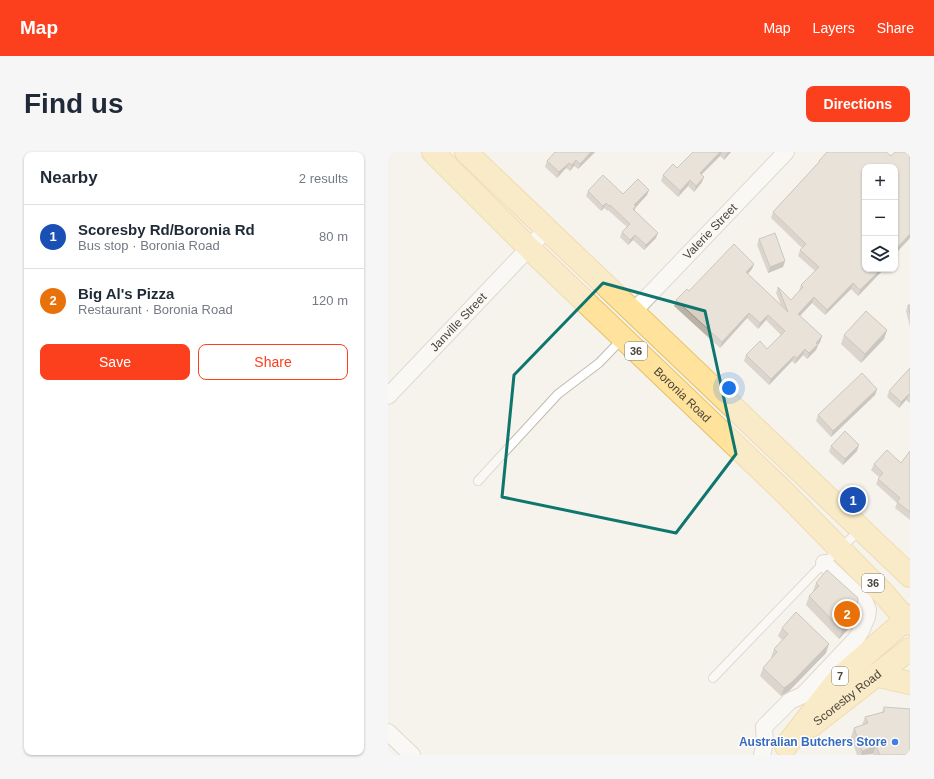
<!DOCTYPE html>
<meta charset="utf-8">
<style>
body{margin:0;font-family:Helvetica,sans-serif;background:#f6f6f7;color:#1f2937}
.controls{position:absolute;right:12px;top:12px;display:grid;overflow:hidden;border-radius:8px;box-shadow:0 1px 3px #0004}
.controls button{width:36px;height:36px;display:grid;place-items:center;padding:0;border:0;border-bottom:1px solid #e0e1e3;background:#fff;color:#1f2937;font:20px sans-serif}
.you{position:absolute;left:341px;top:236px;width:14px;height:14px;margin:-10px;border:3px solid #fff;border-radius:50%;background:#1a73e8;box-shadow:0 0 0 6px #1a73e833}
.badge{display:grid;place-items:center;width:26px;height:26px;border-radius:50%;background:#fc3f1d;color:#fff;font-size:13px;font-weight:700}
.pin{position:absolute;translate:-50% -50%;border:2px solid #fff;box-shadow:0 1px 4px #0006}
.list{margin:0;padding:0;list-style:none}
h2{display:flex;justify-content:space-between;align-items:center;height:52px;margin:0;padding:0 16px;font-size:17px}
h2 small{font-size:13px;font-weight:400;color:#747a83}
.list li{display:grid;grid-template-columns:26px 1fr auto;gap:12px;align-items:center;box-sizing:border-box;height:64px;padding:0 16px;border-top:1px solid #e0e1e3}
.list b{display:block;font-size:15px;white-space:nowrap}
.list p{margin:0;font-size:13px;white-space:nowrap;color:#747a83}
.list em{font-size:13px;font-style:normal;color:#747a83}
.actions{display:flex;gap:8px;padding:12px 16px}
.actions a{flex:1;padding:9px 0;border:1px solid #fc3f1d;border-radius:8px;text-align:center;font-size:14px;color:#fc3f1d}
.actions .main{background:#fc3f1d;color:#fff}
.icon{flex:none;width:22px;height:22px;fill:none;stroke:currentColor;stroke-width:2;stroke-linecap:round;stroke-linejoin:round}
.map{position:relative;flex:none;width:522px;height:603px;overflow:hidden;border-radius:8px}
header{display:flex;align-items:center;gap:24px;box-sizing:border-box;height:56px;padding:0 20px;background:#fc3f1d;color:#fff}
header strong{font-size:19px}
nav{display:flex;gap:22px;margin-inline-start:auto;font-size:14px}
.intro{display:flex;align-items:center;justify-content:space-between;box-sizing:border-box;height:96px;padding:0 24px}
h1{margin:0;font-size:28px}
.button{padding:10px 18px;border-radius:8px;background:#fc3f1d;color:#fff;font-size:14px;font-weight:700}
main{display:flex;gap:24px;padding:0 24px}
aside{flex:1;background:#fff;border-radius:8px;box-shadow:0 1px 3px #0004}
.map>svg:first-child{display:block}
</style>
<header>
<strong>Map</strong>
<nav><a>Map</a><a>Layers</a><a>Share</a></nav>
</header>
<div class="intro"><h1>Find us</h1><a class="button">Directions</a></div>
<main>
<aside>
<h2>Nearby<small>2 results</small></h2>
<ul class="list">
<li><span class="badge" style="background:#1a4fb4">1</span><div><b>Scoresby Rd/Boronia Rd</b><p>Bus stop · Boronia Road</p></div><em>80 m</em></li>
<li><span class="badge" style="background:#e8710a">2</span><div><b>Big Al's Pizza</b><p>Restaurant · Boronia Road</p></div><em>120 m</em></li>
</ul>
<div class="actions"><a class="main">Save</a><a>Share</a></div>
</aside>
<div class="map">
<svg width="522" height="603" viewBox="0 0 522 603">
<rect width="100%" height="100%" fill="#f6f3ec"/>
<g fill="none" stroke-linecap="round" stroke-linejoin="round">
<defs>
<path id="lane" d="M90 329 170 242 211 211 234 187
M325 526 429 418 472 378"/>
<g id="street">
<path id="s1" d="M246 159 398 0"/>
<path id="s2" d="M0 244 159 77"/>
<path d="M0 580 24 603"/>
<path d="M374 603 377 591 376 575 402 549 415 543 467 488 473 479 479 465 480 458 477 450 436 411"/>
</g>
<g id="primary">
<path id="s3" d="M45 0 141 96 395 339 495 441 522 472"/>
<path d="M78 0 522 424"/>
<path d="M487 523 522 531"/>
<path id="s4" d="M423 574 522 497"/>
<path d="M398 594 452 525 522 464"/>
</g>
</defs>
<use href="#lane" stroke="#c2bbae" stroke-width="10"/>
<use href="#street" stroke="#c2bbae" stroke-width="18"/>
<use href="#primary" stroke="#e6c16a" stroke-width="24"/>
<use href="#lane" stroke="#fff" stroke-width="8"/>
<use href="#street" stroke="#fff" stroke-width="16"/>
<use href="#primary" stroke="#ffe39c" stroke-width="22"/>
</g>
<path fill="#bab2a6" d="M207 0 190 17 186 14 182 19 178 16 169 26 157 15 159 9Z
M305 0H343L336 8 332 4 314 22V30L306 40 300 34 290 45 273 29 275 23 289 16Z
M522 0V86L507 102 477 117H496L470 144 463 137 437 163 424 151 412 164 434 184 432 190 430 193 428 198 419 207 415 203 407 212 404 209 381 233 356 209 358 203 379 197 393 183 378 168 370 177 359 166 332 196 286 154 288 148 366 112 364 117 360 122 393 153 388 141 390 135 403 148 411 139 413 133 427 119 410 104 412 98 414 96 383 66 385 60 430 11 431 9 503 4Z
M200 39 235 42 259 43 248 55 246 58 268 86 256 98 245 88 240 93 232 85 234 80 239 75 220 58V59L216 56 213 59 198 44Z
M371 87 397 109 395 115 380 121 369 93Z
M520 153H522V175L518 159Z
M499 178 496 187 473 211 453 192 456 183Z
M522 216V251L518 248 511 256 499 245 501 239Z
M489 237 487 243 443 285 428 269 430 263Z
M443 294 469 299 455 313 441 300Z
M522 299V368L507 356 509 351 488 332 491 325 483 318 486 312 513 311Z
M428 431 466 471 451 487 418 453 421 444 425 440V439Z
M394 476 438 501 401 539 393 544 372 524 375 516 384 506 383 505 386 497 394 488 390 484Z
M496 555 522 603H485V602L469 603 463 585 466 576 474 573 477 565 494 560Z"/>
<path fill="#979187" d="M203 0H207L190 17 192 12Z
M332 0H334L332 4 310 26 312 21Z
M340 0H343L336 8 338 2Z
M188 8 186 14 182 19 184 13Z
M181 11 178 16 169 26 171 20Z
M316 25 314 30 306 40 308 34Z
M302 28 300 34 290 45 292 39Z
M261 38 259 43 248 55 246 59 245 58 246 53Z
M218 51 216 56 213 59 215 54Z
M270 81 268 86 256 98 258 93Z
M522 82V86L507 102V98Z
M247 83 245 88 240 93 242 88Z
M397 109 395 115 380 121 382 115Z
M366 112 364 117 356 126 358 120Z
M493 117H496L470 144 472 138Z
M465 131 463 137 437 163 439 158Z
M426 145 424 151 408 168 410 162Z
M361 161 359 166 332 196 334 190Z
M380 163 378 168 370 177 372 171Z
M499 178 496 187 473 211 477 202Z
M434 184 432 190 430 193 428 198 419 207 421 201 428 191Z
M417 197 415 203 407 212 409 206Z
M406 204 404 209 381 233 383 227Z
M489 237 487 243 443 285 445 279Z
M521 242 518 248 511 256 513 250Z
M471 293 469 299 455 313 457 307Z
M469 462 466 471 451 487 454 478Z
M441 492 438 501 401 539 393 544 396 536Z
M488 594 485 602 473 603 474 599Z"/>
<path fill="#d8cfc1" stroke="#979187" d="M167 0H203L192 12 188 8 184 13 181 11 171 20 159 9Z
M305 0H332L312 21 316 25 308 34 302 28 292 39 275 23 285 12 289 16Z
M439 0H498L503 4 507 0H522V82L507 98V15H477V117H493L472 138 465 131 439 158 426 145 410 162 434 184 428 191 430 192 421 201 417 197 409 206 406 204 383 227 358 203 372 189 379 197 397 179 380 163 372 171 361 161 334 190 288 148 299 137 301 139 346 92 366 112 358 120 400 160 390 135 403 148 415 135 413 133 431 115 412 98 418 92 385 60 432 9H431Z
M215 23 235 42 250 27 261 38 246 53 248 54 245 57 270 81 258 93 247 83 242 88 234 80 242 72 222 53 221 54 218 51 215 54 200 39Z
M387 81 397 109 382 115 371 87Z
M520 153H522V162Z
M478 159 499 178 477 202 456 183Z
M522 216V243L521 242 513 250 501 239Z
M474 221 489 237 445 279 430 263Z
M457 279 471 293 457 307 443 294Z
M499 298 513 311 522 299V360L509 350 512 346 490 327 495 321 486 312Z
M439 418 470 446 469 462 454 478 421 444 431 434 428 431Z
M408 460 441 492 404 530 396 536 375 516 389 500 386 497 400 482 394 476Z
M496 555 522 557V603H492L488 594 474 599 466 576 480 571 477 565 496 560Z"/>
<path d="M0 0H522V603H0ZM215 131 317 159 348 302 288 381 114 345 126 223Z" fill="#f6f3ec" fill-opacity=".55" fill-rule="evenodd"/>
<path fill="none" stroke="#0f766e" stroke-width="3" stroke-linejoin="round" d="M215 131 317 159 348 302 288 381 114 345 126 223Z"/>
<circle fill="#3f7fe0" stroke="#fff" stroke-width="1.5" cx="507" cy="590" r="4"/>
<g text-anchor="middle" stroke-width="3" stroke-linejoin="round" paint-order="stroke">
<g fill="#fff" stroke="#817c74" stroke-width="1">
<rect x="237" y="190" width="22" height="18" rx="3"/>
<rect x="474" y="422" width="22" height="18" rx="3"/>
<rect x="444" y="515" width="16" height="18" rx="3"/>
</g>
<g font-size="11" font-weight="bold" fill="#4b4439">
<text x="248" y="203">36</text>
<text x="485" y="435">36</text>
<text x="452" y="528">7</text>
</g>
<g font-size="12" fill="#4b4439" stroke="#fff">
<text dy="4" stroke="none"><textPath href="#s1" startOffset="110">Valerie Street</textPath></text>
<text dy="4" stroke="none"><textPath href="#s2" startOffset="102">Janville Street</textPath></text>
<text dy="4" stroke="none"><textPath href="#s3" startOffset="348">Boronia Road</textPath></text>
<text dy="4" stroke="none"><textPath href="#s4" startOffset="46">Scoresby Road</textPath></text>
</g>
<g font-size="12" font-weight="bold" fill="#366cbe" stroke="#fff" text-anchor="end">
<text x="499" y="594">Australian Butchers Store</text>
</g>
</g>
</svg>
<div class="controls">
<button>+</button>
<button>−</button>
<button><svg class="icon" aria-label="layers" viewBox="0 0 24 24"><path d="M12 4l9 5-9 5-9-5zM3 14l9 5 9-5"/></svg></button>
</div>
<div class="you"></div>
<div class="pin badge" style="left:465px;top:348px;background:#1a4fb4">1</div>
<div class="pin badge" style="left:459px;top:462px;background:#e8710a">2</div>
</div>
</main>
